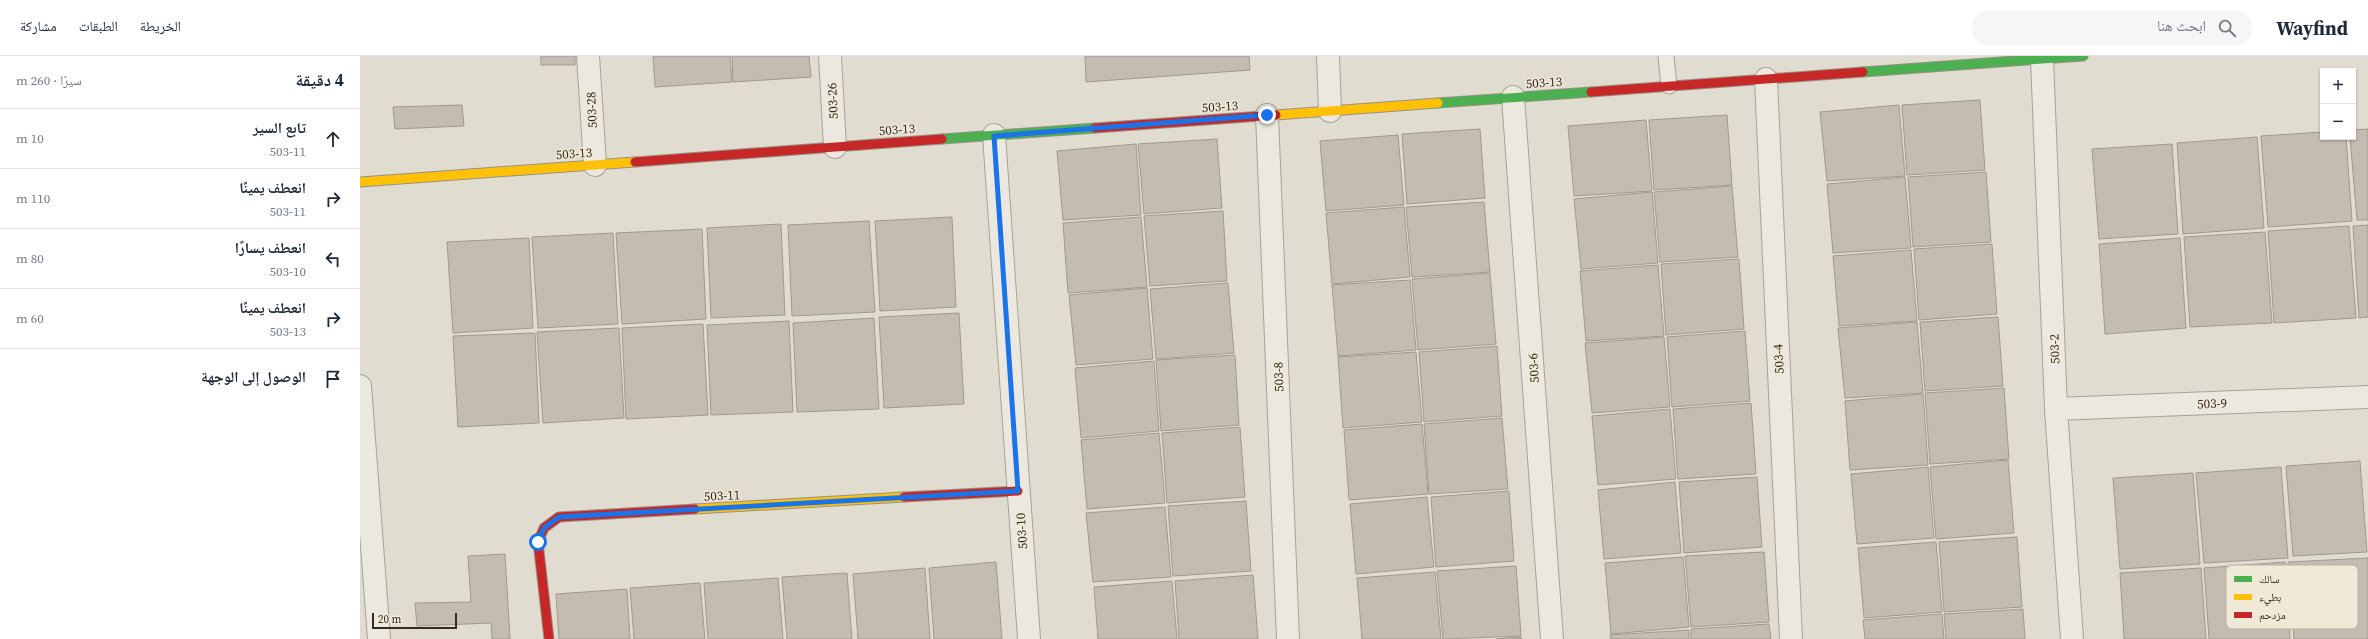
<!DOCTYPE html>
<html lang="ar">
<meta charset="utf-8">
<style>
body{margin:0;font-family:"Source Serif 4","Noto Naskh Arabic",serif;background:#f6f6f7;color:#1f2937;direction:rtl}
.controls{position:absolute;right:12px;top:12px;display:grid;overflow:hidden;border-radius:0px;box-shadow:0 1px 3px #0004}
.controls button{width:36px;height:36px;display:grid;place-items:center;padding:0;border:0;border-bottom:1px solid #e0e1e3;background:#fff;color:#1f2937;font:20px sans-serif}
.scale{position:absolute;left:12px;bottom:10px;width:85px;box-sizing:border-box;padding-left:4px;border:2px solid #352b21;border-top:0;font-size:11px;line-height:14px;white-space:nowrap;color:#352b21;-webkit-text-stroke:3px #f1e9d7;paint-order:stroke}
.stop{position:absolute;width:12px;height:12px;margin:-9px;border:3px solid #1a73e8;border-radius:50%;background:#fff}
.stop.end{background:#1a73e8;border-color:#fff;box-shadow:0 1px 4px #0008}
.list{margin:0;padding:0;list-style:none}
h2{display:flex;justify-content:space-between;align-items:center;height:52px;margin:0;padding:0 16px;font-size:17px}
h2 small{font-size:13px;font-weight:400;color:#747a83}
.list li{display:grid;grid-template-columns:26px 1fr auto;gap:12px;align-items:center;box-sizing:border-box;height:60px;padding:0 16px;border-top:1px solid #e0e1e3}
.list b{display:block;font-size:15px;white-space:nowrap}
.list p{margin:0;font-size:13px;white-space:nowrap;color:#747a83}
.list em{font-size:13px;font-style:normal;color:#747a83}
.icon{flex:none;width:22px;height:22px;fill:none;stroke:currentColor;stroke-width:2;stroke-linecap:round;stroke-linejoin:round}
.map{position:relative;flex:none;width:2008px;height:583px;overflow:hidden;direction:ltr}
header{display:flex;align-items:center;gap:24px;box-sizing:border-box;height:56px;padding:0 20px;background:#fff;border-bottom:1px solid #e0e1e3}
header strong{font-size:19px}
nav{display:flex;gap:22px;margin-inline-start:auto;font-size:14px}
.search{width:280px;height:36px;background:#f6f6f7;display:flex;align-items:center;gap:10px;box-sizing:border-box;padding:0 14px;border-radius:22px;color:#747a83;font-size:15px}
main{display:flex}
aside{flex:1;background:#fff}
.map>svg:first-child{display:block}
</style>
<header>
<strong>Wayfind</strong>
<div class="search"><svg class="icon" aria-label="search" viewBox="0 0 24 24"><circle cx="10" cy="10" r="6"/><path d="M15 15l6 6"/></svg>ابحث هنا</div>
<nav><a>الخريطة</a><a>الطبقات</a><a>مشاركة</a></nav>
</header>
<main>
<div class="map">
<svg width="2008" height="583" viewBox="0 0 2008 583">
<rect width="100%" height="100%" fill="#e1dcd0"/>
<path fill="#c5bcb1" stroke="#a1988f" d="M181 0H215V9H181Z
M293 0H370L372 26 295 31Z
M372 0H449L451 21 373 26Z
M725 0H889L890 14 726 26Z
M1620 44 1625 114 1547 119 1542 49Z
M102 49 104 70 35 73 33 51Z
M1539 49 1545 120 1467 125 1460 56Z
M1367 59 1372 129 1294 134 1289 64Z
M1286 64 1292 135 1214 140 1208 70Z
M1120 73 1125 142 1047 148 1042 78Z
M2008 73V164H1997L1990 81H1993V74Z
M1963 76V81H1986L1992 165 1908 171 1901 80Z
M1038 79 1044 149 966 155 960 85Z
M1897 81 1904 172 1823 178 1817 87Z
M857 83 862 152 784 158 778 88Z
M776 88 781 159 703 164 697 95Z
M1812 88 1818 178 1739 183 1732 93Z
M1626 116 1631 186 1553 191 1548 121Z
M1545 121 1551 192 1473 197 1467 128Z
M1372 130 1378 201 1300 206 1294 136Z
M1292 136 1298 207 1221 213 1214 143Z
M1124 146 1130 216 1052 221 1046 151Z
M1044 151 1050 221 972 228 966 157Z
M863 155 867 225 790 230 784 160Z
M592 161 596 251 520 255 515 165Z
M781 161 787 231 708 237 703 167Z
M509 165 515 256 432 260 428 169Z
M421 168 425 259 351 262 347 172Z
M2008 169V261L1999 262 1993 170Z
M1989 170 1996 262 1914 267 1908 175Z
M342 173 346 263 262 268 256 177Z
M1905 176 1912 267 1830 271 1824 181Z
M253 177 258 268 178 272 172 181Z
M169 182 173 272 93 277 87 186Z
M1820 182 1826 272 1745 278 1739 188Z
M1632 188 1637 258 1559 264 1554 193Z
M1551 194 1557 265 1479 270 1473 200Z
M1379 203 1384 273 1306 279 1301 208Z
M1298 209 1304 280 1226 285 1220 215Z
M1130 217 1136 288 1058 294 1052 223Z
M1050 224 1056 294 978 300 972 229Z
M868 227 874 297 796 303 790 233Z
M787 232 793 303 716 309 709 239Z
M599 257 604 348 524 352 519 261Z
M1638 261 1643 330 1565 335 1560 266Z
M514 262 519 353 437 356 433 267Z
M429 265 433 356 351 359 347 269Z
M1557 266 1563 337 1485 342 1478 272Z
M343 268 348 359 266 363 262 272Z
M259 272 264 362 183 367 177 276Z
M1385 275 1390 345 1312 351 1307 281Z
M175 277 179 367 98 371 93 280Z
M1304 281 1310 351 1232 357 1225 287Z
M1137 290 1142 360 1064 366 1059 296Z
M1056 296 1062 366 983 372 978 301Z
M875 299 879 369 801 375 796 304Z
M794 305 799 375 721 382 715 312Z
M1644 332 1649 403 1570 408 1565 337Z
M1563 338 1568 409 1490 414 1485 345Z
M1391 347 1396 418 1318 423 1313 353Z
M1310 353 1316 423 1238 429 1232 360Z
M1142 362 1148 433 1069 438 1064 368Z
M1062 368 1068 438 989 444 984 374Z
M880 371 885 441 807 447 802 377Z
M799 377 805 447 727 453 721 384Z
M1648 404 1654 477 1576 483 1570 411Z
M2000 405 2007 496 1933 500 1926 410Z
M1568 411 1574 482 1497 488 1491 418Z
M1921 411 1928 502 1844 507 1836 417Z
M1833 417 1840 508 1760 513 1753 422Z
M1397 421 1402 491 1324 497 1319 426Z
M1315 426 1321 497 1244 503 1238 434Z
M1149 435 1154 505 1076 511 1071 441Z
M1067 441 1074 511 996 518 990 448Z
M886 445 891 515 813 520 808 450Z
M805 451 811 521 733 526 726 457Z
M1657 481 1662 551 1584 556 1579 486Z
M1576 486 1582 556 1504 562 1498 492Z
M1404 496 1409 566 1331 571 1325 500Z
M145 498 150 583H132L131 567 57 570 55 547 111 546 108 500Z
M1323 501 1329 571 1251 578 1245 507Z
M2008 502V583H1934L1928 506Z
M636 506 642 583H574L569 512Z
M1925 506 1930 583H1849L1844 512Z
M1156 510 1161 580 1083 583 1077 515Z
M565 512 570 583H498L493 518Z
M1841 512 1846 583H1764L1760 517Z
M1075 516 1081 583H1002L997 522Z
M487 517 492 583H427L422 521Z
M893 519 898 583H819L815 525Z
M418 522 423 583H348L344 527Z
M812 525 817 583H738L734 531Z
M340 527 345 583H274L270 532Z
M267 533 270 583H199L196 538Z
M1663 553 1665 583H1586L1584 558Z
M1582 558 1584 583H1505L1503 564Z
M1409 568 1411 583H1331V573Z
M1329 574V583H1251L1250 579Z
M1161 581 1162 583H1136Z"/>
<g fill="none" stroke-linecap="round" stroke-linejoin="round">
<defs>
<path id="lane" d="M1306 0 1309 30"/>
<path id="street" d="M228 0 235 109
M470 0 475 91
M968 0 970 55
M1682 3 1696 353 1712 583
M1406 23 1431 583
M1153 41 1192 583
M907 59 928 583
M634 79 669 583
M0 330 19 583
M1696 353 2008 341"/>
<path id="fast" d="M1503 16 1723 0
M1078 47 1231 36
M582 83 735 72"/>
<path id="slow" d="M916 59 1078 47
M0 126 275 106
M335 453 544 441"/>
<path id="jam" d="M1231 36 1503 16
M735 72 916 59
M275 106 582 83
M544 441 658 435
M189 583 178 486 184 472 199 461 335 453"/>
</defs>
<use href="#lane" stroke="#a7a198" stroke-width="17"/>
<use href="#street" stroke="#a7a198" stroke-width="24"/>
<use href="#fast" stroke="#979188" stroke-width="11"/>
<use href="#slow" stroke="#979188" stroke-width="11"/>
<use href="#jam" stroke="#979188" stroke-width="11"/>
<use href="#lane" stroke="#ebe8e0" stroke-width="15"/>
<use href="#street" stroke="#ebe8e0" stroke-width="22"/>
<use href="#fast" stroke="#4caf50" stroke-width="9"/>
<use href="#slow" stroke="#ffc107" stroke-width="9"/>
<use href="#jam" stroke="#c62828" stroke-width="9"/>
</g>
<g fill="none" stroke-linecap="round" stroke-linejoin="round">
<path stroke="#1a73e8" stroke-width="5" d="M178 486 184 472 199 461 658 435 634 80 907 59"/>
</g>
<g text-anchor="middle" stroke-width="3" stroke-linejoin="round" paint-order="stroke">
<g font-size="13" fill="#352b21" stroke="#f1e9d7">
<text transform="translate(1184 26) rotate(-4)" y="5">503-13</text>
<text transform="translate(472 45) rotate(-93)" y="5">503-26</text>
<text transform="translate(860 50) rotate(-4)" y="5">503-13</text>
<text transform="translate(231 54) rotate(-93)" y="5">503-28</text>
<text transform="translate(537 73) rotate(-4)" y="5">503-13</text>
<text transform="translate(214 97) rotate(-4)" y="5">503-13</text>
<text transform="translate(1694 293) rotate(-92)" y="5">503-2</text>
<text transform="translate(1418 303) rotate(-93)" y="5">503-4</text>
<text transform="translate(1173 312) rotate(-94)" y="5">503-6</text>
<text transform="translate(918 321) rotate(-92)" y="5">503-8</text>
<text transform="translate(1852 347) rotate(-2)" y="5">503-9</text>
<text transform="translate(362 439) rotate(-3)" y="5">503-11</text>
<text transform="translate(661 475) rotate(-94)" y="5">503-10</text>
</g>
</g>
<rect x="1866" y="509" width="132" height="64" rx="6" fill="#f1e9d7" stroke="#b9b0a0" stroke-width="1"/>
<rect x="1874" y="520" width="18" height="6" fill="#4caf50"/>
<rect x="1874" y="538" width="18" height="6" fill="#ffc107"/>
<rect x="1874" y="556" width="18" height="6" fill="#c62828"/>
<g font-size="11" fill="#352b21">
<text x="1899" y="527">سالك</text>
<text x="1899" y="545">بطيء</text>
<text x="1899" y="563">مزدحم</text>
</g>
</svg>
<div class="controls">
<button>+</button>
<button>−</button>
</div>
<div class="scale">20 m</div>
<div class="stop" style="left:178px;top:486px"></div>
<div class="stop end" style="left:907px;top:59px"></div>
</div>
<aside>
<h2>4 دقيقة<small>سيرًا · 260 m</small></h2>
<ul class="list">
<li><svg class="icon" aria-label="ahead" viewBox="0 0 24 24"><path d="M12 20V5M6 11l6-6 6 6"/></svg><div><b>تابع السير</b><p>503-11</p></div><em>10 m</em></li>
<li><svg class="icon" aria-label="right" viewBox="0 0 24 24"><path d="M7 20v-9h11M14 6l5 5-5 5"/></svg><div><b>انعطف يمينًا</b><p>503-11</p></div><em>110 m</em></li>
<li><svg class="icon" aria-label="left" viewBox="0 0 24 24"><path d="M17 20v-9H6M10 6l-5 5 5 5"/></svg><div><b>انعطف يسارًا</b><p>503-10</p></div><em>80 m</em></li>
<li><svg class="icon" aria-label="right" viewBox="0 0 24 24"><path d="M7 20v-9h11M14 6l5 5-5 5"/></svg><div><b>انعطف يمينًا</b><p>503-13</p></div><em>60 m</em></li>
<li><svg class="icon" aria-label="arrive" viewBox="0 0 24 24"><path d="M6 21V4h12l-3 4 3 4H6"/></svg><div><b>الوصول إلى الوجهة</b></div></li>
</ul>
</aside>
</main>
